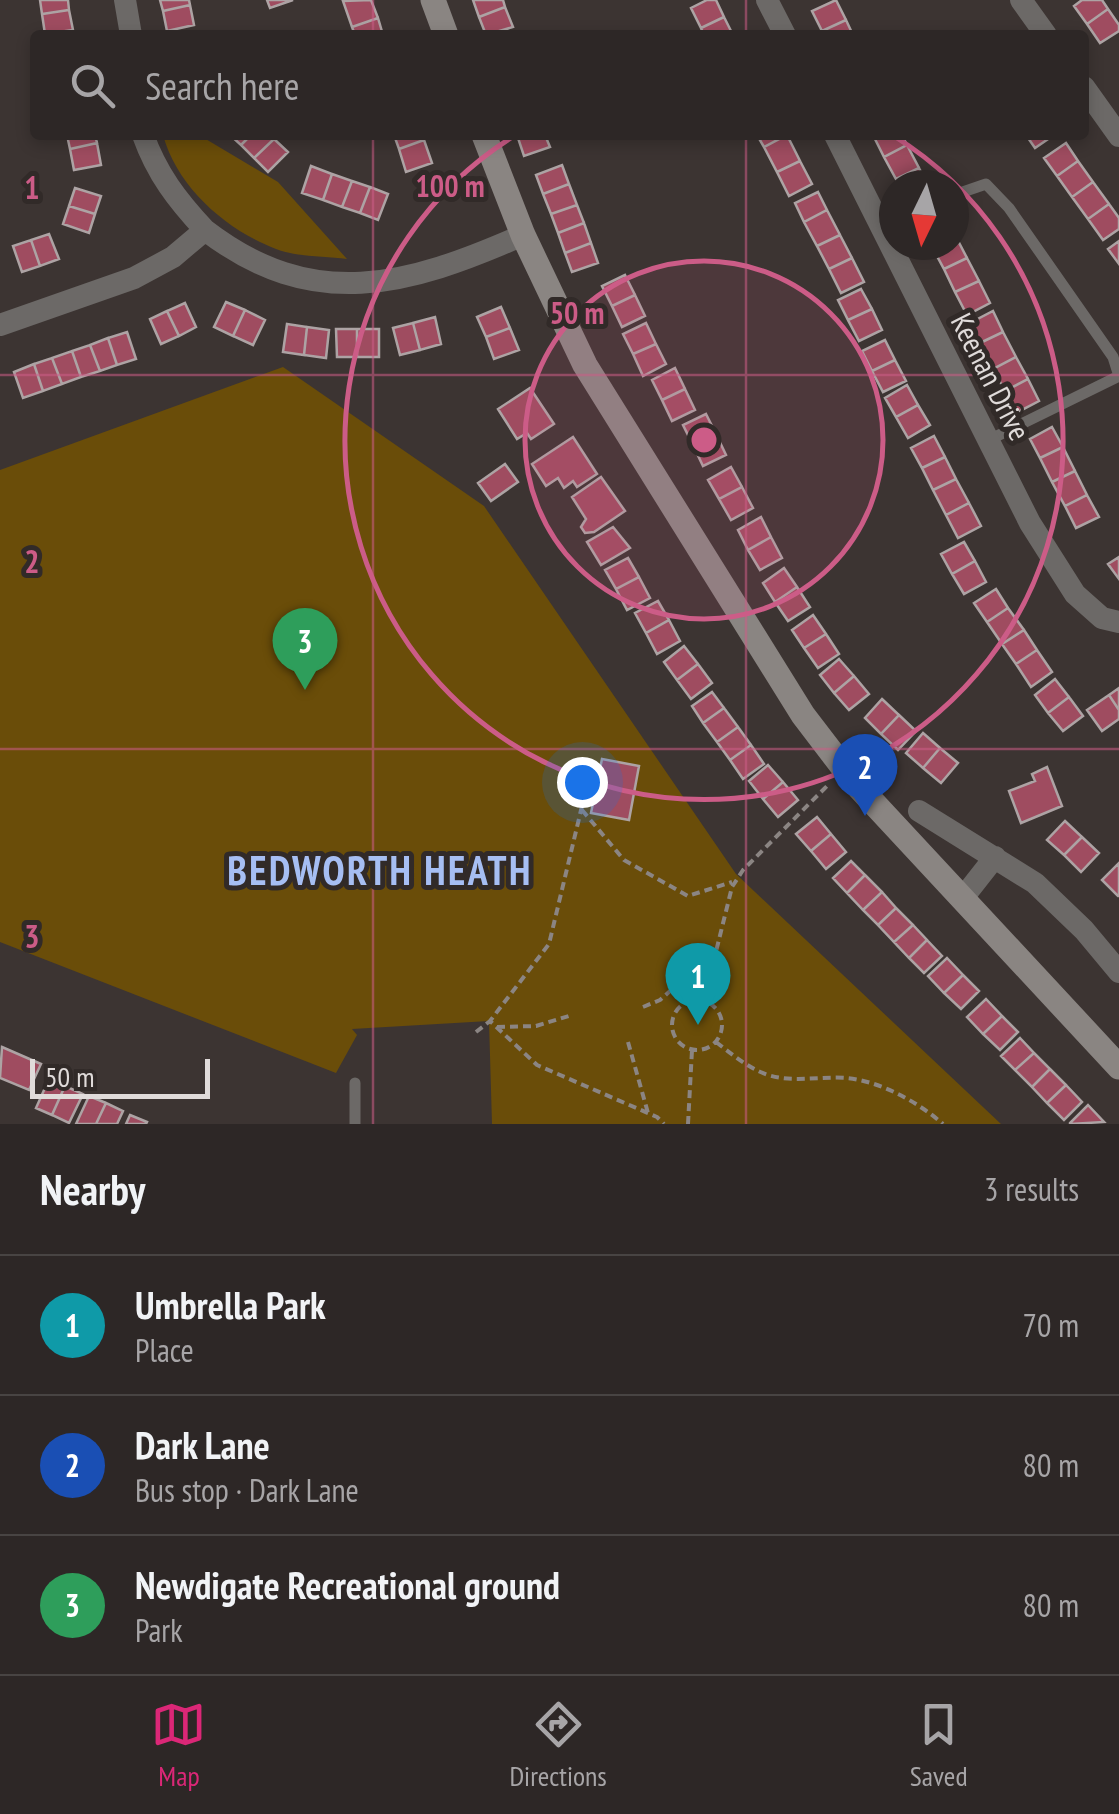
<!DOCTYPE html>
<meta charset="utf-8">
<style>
body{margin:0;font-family:"PT Sans Narrow",sans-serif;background:#393332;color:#f1f3f6}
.compass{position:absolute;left:879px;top:170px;width:90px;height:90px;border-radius:50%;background:#2d2726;box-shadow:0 5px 15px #0003;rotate:185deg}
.scale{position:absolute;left:30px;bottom:25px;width:180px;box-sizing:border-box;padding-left:10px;border:5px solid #e0dbda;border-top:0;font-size:28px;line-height:35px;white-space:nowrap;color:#e0dbda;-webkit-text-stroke:8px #312a28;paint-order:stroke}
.you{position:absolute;left:582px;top:782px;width:35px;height:35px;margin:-25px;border:8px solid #fff;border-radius:50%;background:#1a73e8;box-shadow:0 0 0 15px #1a73e833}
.badge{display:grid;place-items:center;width:65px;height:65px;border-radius:50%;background:#db2777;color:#fff;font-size:32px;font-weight:700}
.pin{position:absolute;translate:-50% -82px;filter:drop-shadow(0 2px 5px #0008)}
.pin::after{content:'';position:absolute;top:52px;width:35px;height:30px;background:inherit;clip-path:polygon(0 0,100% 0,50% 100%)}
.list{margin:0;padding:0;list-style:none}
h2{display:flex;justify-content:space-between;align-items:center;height:130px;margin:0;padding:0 40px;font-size:42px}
h2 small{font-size:32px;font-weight:400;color:#a7a5a7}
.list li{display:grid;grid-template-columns:65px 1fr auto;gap:30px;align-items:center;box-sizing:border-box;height:140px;padding:0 40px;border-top:2px solid #484443}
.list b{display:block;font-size:38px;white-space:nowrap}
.list p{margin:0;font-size:32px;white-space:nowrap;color:#a7a5a7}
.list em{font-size:32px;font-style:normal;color:#a7a5a7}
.icon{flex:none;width:55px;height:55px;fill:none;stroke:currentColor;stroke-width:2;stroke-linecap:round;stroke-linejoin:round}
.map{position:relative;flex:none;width:1119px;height:1124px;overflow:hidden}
.search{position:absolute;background:#2d2726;box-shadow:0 5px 15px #0003;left:30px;right:30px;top:30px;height:110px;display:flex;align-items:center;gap:25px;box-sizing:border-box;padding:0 35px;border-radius:10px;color:#a7a5a7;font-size:38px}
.sheet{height:550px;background:#2d2726}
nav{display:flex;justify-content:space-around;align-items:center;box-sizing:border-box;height:140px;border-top:2px solid #484443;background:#2d2726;font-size:28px;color:#a7a5a7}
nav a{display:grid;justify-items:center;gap:5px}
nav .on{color:#db2777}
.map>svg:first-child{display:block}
</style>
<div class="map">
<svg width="1119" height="1124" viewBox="0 0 1119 1124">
<rect width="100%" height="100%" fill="#3c3432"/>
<path fill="#6a4d09" d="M163 135H199L278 182 347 259C325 256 297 257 276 249 226 230 177 187 163 135Z
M283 367 484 506 736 874 1001 1124H492L489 1021 352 1029 357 1035 336 1073 0 942V470Z"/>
<path fill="#9f4c60" stroke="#ada3a4" stroke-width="2.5" d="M40 0H68L69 10 42 14Z
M160 0H189L190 5 163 11Z
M267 0H293L270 8Z
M371 0 378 18 352 27 343 1Z
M473 0H503L505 7 479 17Z
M707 0H716L724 17 701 28 691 8Z
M836 0 846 20 822 31 812 11Z
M1082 0H1102L1108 9 1087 24 1074 6Z
M190 5 194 25 167 31 163 11Z
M505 7 513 27 486 35 479 17Z
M1108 9 1119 25V31L1100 43 1087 24Z
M69 10 73 30 45 34 42 14Z
M724 17 733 35H704L701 28Z
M378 18 383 35H355L352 27Z
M846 20 853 35H824L822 31Z
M67 135H95L97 143 70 149Z
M230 135H251L241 145Z
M251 135H270L274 139 254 158 241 145Z
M394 135H423L424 140 399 149Z
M517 135H545L550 147 524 156Z
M757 135H787L764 147Z
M787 135 800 161 777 172 764 147Z
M873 135H902L907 145 884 157Z
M1026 135H1054L1035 148Z
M274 139 288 152 268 172 254 158Z
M424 140 432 163 406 172 399 149Z
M97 143 101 165 74 170 70 149Z
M1066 143 1078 161 1057 176 1044 158Z
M907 145 919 168 896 179 884 157Z
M800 161 812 184 789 196 777 172Z
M1078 161 1093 182 1072 197 1057 176Z
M562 165 569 184 543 194 536 175Z
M311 166 332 174 323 200 302 193Z
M919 168 928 185H899L896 179Z
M332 174 352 181 342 207 323 200Z
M352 181 370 187 360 213 342 207Z
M1093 182 1109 204 1088 219 1072 197Z
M569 184 577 205 551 214 543 194Z
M370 187 388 194 378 220 360 213Z
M75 188 101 196 95 214 69 206Z
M818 192 827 210 804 222 795 203Z
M1109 204 1119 218V229L1103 240 1088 219Z
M577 205 584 223 558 233 551 214Z
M69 206 95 214 89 233 63 224Z
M827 210 840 235 817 246 804 222Z
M584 223 591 243 565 253 558 233Z
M954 233 967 258 944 269 931 245H954Z
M49 234 59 259 40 266 31 240Z
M840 235 852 258 829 269 817 246Z
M31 240 40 266 22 272 13 246Z
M1119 241V264L1108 249Z
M591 243 598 263 572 272 565 253Z
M852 258 864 282 841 293 829 269Z
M967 258 979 281 955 292 944 269Z
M625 275 635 295 612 306 602 286Z
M979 281 990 303 967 315 955 292Z
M861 289 872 309 848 320 838 300Z
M635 295 645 316 622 327 612 306Z
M226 302 245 310 233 336 214 327Z
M185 303 196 327 179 336 167 311Z
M501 307 510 328 486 337 477 317Z
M872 309 882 330 859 341 848 320Z
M245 310 265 320 253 345 233 336Z
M167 311 179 336 161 344 150 319Z
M993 311 1003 332 980 343 970 323Z
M435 317 441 344 420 350 413 323Z
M413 323 420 350 400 355 393 328Z
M646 323 656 344 633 354 623 334Z
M287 324 307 327 304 355 283 352Z
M307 327 329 330 326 358 304 355Z
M510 328 519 350 494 359 486 337Z
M336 329H357V357H337Z
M357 329H379V357H357Z
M127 332 136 359 117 365 108 338Z
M1003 332 1016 357 993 369 980 343Z
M108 338 117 365 100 371 90 345Z
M885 340 895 360 872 371 862 351Z
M656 344 666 364 643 376 633 354Z
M90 345 100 371 81 377 72 351Z
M72 351 81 377 62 384 52 358Z
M1016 357 1028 379 1005 391 993 369Z
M52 358 62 384 43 391 34 364Z
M895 360 906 381 883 392 872 371Z
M34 364 43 391 23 398 14 372Z
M675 368 685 389 662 400 652 380Z
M1028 379 1039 401 1016 413 1005 391Z
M907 385 918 405 896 417 885 398Z
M530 388 554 424 531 439 527 433 517 439 498 409Z
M685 389 695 410 672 421 662 400Z
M918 405 930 425 908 438 896 417Z
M706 414 716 434 693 445 683 425Z
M1052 427 1063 447 1040 458 1030 439Z
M716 434 726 455 703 466 693 445Z
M934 436 945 457 922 468 911 448Z
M573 437 597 474 577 487 573 481 564 488 558 478 546 486 532 464Z
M1063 447 1075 471 1052 482 1040 458Z
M945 457 956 479 933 490 922 468Z
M505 464 518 482 491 501 478 483Z
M731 467 742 487 719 499 708 480Z
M1075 471 1087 495 1065 506 1052 482Z
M601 477 625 511 594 532 585 533 581 527 586 519 572 497Z
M956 479 969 503 946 515 933 490Z
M742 487 753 508 731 520 719 499Z
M1087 495 1099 517 1076 528 1065 506Z
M969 503 981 526 958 538 946 515Z
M761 517 771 537 748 550 738 530Z
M613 527 630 548 601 565 587 542Z
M771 537 782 558 760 570 748 550Z
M964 542 975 561 952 574 941 554Z
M1119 557V579L1108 564Z
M628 558 639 577 616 589 605 570Z
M975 561 986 582 964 594 952 574Z
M784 568 797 587 775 602 763 583Z
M639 577 650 598 627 610 616 589Z
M797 587 810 607 788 621 775 602Z
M996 589 1008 608 987 622 974 603Z
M658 601 669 620 646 633 635 613Z
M1008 608 1024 630 1002 644 987 622Z
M813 615 826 634 804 648 792 630Z
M669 620 680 641 657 654 646 633Z
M1024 630 1037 650 1016 664 1002 644Z
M826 634 839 654 818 668 804 648Z
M684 646 698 664 677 680 664 662Z
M1037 650 1052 672 1031 687 1016 664Z
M839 659 854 676 834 693 820 675Z
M698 664 712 683 691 699 677 680Z
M854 676 869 694 849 710 834 693Z
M1055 679 1069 697 1048 713 1035 695Z
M1119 688V710L1109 695Z
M712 692 724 708 703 723 692 706Z
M1109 695 1119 710V719L1102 731 1087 710Z
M1069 697 1083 716 1063 731 1048 713Z
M882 699 899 715 881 734 865 718Z
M724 708 738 727 717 742 703 723Z
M899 715 916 731 898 750 881 734Z
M738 727 751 745 730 760 717 742Z
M923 733 940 748 923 768 906 753Z
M751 745 764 764 743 779 730 760Z
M940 748 958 763 941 783 923 768Z
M602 759 639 766 629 820 591 813Z
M768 765 783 782 763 799 749 781Z
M1047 767 1062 806 1021 823 1009 791 1035 781 1032 774Z
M783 782 798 800 778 817 763 799Z
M817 817 831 834 811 851 796 834Z
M1065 821 1082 837 1064 855 1047 840Z
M831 834 846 852 826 869 811 851Z
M1082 837 1099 853 1081 872 1064 855Z
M851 861 865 875 847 893 833 878Z
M1119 863V896H1118L1102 880Z
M865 875 882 892 863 910 847 893Z
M882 892 896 908 878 925 863 910Z
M896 908 913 925 894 942 878 925Z
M913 925 927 940 909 958 894 942Z
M927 940 942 956 924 973 909 958Z
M947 958 963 975 944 993 928 976Z
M963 975 979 991 961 1009 944 993Z
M986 999 1002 1016 983 1034 967 1017Z
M1002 1016 1018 1032 1000 1050 983 1034Z
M1020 1038 1034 1053 1015 1070 1001 1056Z
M2 1047 41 1064 29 1090 0 1078Z
M1034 1053 1050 1069 1032 1087 1015 1070Z
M1050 1069 1066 1085 1047 1103 1032 1087Z
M49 1079 65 1086 52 1115 36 1108Z
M1066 1085 1082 1102 1064 1120 1047 1103Z
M65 1086 83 1094 69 1123 52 1115Z
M89 1096 106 1103 96 1124H76Z
M106 1103 123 1111 117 1124H96Z
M1088 1105 1104 1122 1070 1124V1123Z
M130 1115 147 1122 146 1124H126Z"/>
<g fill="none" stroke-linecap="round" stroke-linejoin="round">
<path stroke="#8b8583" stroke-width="4" stroke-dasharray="8 5" stroke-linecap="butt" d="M588 781 549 944 490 1021 537 1065 657 1117 664 1124
M582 810 624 860 688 896 732 882
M672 1025a25 25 0 1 1 50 0a25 25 0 1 1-50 0Z
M704 1000 732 887 743 870 827 786
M643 1007 660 1000 716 950
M497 1027 536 1026 572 1015
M476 1032 490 1021
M628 1042 648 1113
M716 1042C733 1055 748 1068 768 1075 794 1083 819 1076 846 1078 880 1081 918 1102 943 1124
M688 1124 692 1050"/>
<path stroke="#6c6967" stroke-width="11" d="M954 195 986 184 1009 208 1113 357 1119 376 989 440
M355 1124V1083"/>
<path stroke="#6c6967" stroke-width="22" d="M125 0 131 35
M767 0 785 35
M1021 0 1046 35
M1084 87 1119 136
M143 135C157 174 177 200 205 230
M835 135 1030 523 1075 594 1102 618 1119 622
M0 325 134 278 173 257 205 230C313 313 407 286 523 235
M919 811 1035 883 1084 930 1119 972
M962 899 995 857"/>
<path stroke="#8a8582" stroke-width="25" d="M433 0 446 35
M484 135 523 235 585 365 803 715 855 783 1119 1067"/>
</g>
<path fill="none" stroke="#cc5c87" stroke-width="2.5" stroke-opacity="0.55" d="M373 0V35M746 0V35M373 135V1124M746 135V1124M0 375H1119M0 749H1119"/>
<circle cx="704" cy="440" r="179" fill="#cc5c87" fill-opacity=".12"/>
<g fill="none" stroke="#cc5c87" stroke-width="5">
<circle cx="704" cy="440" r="179"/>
<path d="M894 136A359 359 0 1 1 514 136"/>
</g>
<g text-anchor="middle" stroke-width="10" stroke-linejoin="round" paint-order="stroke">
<g font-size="30" fill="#e0dbda" stroke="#312a28">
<text transform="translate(990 377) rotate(63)" y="10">Keenan Drive</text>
</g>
<g font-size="40" font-weight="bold" letter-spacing="2.5" fill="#a6bef3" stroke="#312a28">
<text x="380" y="885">BEDWORTH HEATH</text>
</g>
</g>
<g font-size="32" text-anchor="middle" font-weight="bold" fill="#cc5c87" stroke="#312a28" stroke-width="10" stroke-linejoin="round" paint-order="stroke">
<text x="32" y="199">1</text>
<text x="32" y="573">2</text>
<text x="32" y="948">3</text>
</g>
<circle cx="704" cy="440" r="15" fill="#cc5c87" stroke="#312a28" stroke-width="5"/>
<g font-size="30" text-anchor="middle" font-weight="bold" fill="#cc5c87" stroke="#312a28" stroke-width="10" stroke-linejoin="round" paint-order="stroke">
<text x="450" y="197">100 m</text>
<text x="577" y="324">50 m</text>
</g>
</svg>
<svg class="compass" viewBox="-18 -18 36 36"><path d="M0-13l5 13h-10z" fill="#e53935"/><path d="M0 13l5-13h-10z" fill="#a7a5a7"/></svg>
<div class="scale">50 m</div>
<div class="you"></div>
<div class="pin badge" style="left:698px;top:1025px;background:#0f9aa8">1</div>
<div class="pin badge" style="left:865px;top:816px;background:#1a4fb4">2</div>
<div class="pin badge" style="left:305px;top:690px;background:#2e9e5b">3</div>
<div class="search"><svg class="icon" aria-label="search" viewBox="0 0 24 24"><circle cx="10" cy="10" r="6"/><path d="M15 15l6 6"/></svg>Search here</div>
</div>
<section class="sheet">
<h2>Nearby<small>3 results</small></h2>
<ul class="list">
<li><span class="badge" style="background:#0f9aa8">1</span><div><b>Umbrella Park</b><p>Place</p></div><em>70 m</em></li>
<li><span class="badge" style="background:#1a4fb4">2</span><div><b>Dark Lane</b><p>Bus stop · Dark Lane</p></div><em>80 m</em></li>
<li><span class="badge" style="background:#2e9e5b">3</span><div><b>Newdigate Recreational ground</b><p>Park</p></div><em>80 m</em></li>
</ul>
</section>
<nav>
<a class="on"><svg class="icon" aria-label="map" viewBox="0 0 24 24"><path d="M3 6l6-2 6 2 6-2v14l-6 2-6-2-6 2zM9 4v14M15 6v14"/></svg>Map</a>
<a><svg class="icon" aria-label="directions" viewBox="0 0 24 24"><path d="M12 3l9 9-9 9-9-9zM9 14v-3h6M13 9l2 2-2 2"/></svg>Directions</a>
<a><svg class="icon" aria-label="saved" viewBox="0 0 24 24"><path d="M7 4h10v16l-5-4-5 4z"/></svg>Saved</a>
</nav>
